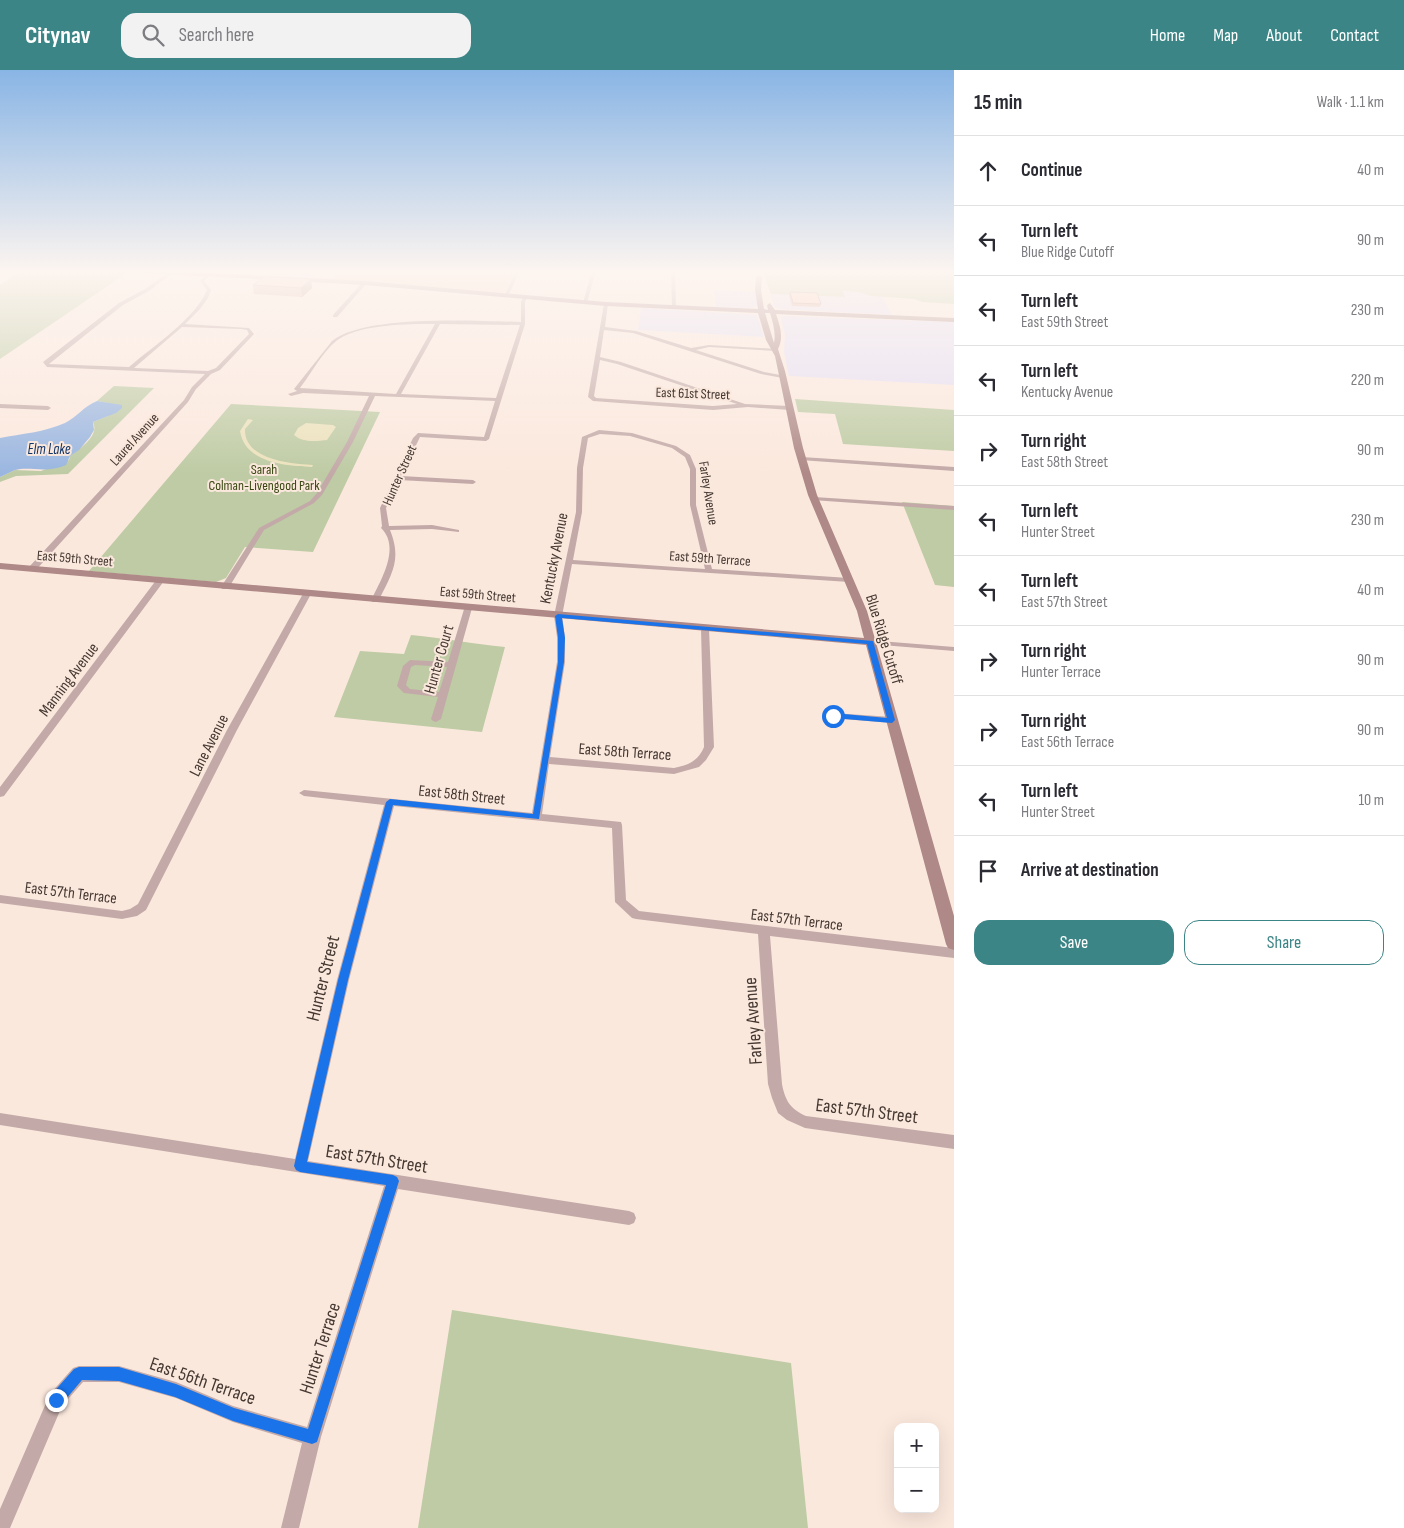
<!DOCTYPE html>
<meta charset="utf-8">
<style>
body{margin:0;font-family:"Sofia Sans Condensed",sans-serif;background:#f2f2f3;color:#2b2b33}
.controls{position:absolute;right:15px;bottom:15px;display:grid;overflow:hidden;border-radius:10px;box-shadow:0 5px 20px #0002}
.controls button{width:45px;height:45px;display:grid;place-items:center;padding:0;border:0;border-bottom:1px solid #e1e1e2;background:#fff;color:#2b2b33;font:25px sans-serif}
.stop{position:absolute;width:15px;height:15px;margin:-11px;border:4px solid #1a73e8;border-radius:50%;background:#fff}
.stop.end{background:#1a73e8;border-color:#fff;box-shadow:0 1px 5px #0008}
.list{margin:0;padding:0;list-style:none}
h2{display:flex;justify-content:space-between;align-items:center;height:65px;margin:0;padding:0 20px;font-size:21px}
h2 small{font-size:16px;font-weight:400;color:#7c7c81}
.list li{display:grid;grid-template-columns:32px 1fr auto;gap:15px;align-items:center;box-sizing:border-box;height:70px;padding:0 20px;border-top:1px solid #e1e1e2}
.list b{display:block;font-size:19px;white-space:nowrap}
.list p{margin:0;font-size:16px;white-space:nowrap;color:#7c7c81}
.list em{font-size:16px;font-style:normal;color:#7c7c81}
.actions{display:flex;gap:10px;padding:15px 20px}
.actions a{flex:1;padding:11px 0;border:1px solid #3c8587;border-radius:15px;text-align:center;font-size:18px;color:#3c8587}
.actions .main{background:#3c8587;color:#fff}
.icon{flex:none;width:28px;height:28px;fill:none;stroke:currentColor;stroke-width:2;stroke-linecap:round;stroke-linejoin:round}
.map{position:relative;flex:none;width:954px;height:1458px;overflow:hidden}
header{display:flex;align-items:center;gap:30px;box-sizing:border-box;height:70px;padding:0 25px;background:#3c8587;color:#fff}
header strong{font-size:24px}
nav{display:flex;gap:28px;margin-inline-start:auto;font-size:18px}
.search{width:350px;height:45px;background:#f2f2f3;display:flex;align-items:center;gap:12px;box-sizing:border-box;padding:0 18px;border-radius:15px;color:#7c7c81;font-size:19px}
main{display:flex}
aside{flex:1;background:#fff}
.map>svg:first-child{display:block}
</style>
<header>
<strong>Citynav</strong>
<div class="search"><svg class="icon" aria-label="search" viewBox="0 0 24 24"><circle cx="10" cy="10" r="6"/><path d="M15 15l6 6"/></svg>Search here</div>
<nav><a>Home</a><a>Map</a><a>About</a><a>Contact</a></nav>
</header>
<main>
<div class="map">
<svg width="954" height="1458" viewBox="0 0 954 1458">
<rect width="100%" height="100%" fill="#fbe8dd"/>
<path fill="#e4def4" d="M207 200H318L310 207 212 202Z
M714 220 755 222 758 235 751 238 716 237Z
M842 221 858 222 883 227 892 245 781 239 774 237 771 224 844 227Z
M641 238 757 245 764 267 638 260Z
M783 246 954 252V315L789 306 784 282 785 265 781 247Z"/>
<path fill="#fcd6c0" d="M340 200H515L505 222 501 223 332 209Z"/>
<path fill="#becba4" d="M21 200 130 201 0 289V215Z
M762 200H851L870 202V200H954V234L922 232 914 229 871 226 858 222 843 221 845 227 771 224Z
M114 316 154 318 68 404 16 406 0 412V407L15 400 41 401 69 390 70 386C79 379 100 366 93 352L108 346 122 336 97 331Z
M795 329 954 340V381L843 374 835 344 798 342Z
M231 334 380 342 313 482 245 477 226 508 216 512 89 501Z
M902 432 954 436V517L935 515Z
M411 565C444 568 473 574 505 577L482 662 334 647 360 581 404 584Z
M452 1240 791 1293 808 1458H418Z"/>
<path fill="#ece2bd" d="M248 349 253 350 245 359C244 390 291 394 313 395L312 397C286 396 245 393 240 361Z
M306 353 333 355 336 357 327 370C316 371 303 373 294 365L298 358Z"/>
<path fill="#9ab6e0" d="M97 331 122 335V338L116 343 93 352 94 360 90 367 79 380 70 386 66 395C45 404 31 396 15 400 10 402 5 405 0 407V368C21 364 45 362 65 353 77 347 84 336 97 331Z"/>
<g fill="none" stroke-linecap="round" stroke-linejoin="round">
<path fill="#c3aaa8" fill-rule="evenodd" d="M516 200H520L508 226 504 227Z
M592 200H596L587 233 585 234 583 233Z
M671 200H675L676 238 674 239 672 238Z
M171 201 172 203 149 221 123 235 49 294 129 297C152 277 196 248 207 220L200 211 209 203 211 204 204 211 211 220 208 228 200 239 185 254 249 258 254 264 220 300 211 304 196 319 188 332 35 501H29V497L184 330 192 317 205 304 47 297 43 292 119 233 145 219ZM182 257 241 259 247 260 249 264 216 298 208 301 134 298Z
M363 212 367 213 337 247H333V245Z
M523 227 527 228 525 232V254L489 369 486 371 420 367 401 406 473 410 476 412 473 414 399 410 386 438 389 456 432 455 459 460V462L432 459 390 460C402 490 392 503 379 530L378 532H372L371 530C381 510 401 477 381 458L382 456 380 438 413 368 418 363 484 367 495 331 375 326 353 372 322 425 314 433 264 460 228 519H222L221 517 259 458 310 431 317 423 347 372 369 326 303 323 291 326 288 324 297 321 294 319 332 271C365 244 478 251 521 252V232ZM435 254 396 324 300 318C311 304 324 279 339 269 363 254 407 254 435 254ZM440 254 520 255 496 328 401 324Z
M606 233 608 234 605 257 636 261 691 278 709 275 778 279 776 281 709 277 696 280 764 302 786 306 783 308 761 304 633 263 604 260 600 287 621 292 745 334 790 336 793 338 790 340 748 337 713 340 593 331 588 327 604 234ZM600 290 617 294 737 334 713 336 596 328 594 326Z
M0 334 48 336 51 338 48 340 0 338Z
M599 360 632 363 676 376 690 385 696 399V435L712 499 849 508 853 510 849 512 572 494 562 546 565 567V592L550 687 674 698C689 695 698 691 704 677L701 559 705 557 709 559 714 677 706 690 699 697 674 704 549 694 542 744 621 752 622 755 626 830 639 841 954 878V888L770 866 782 1014C785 1030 790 1039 806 1046L954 1065V1079L805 1058 787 1050 778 1043 772 1028 768 1014 758 864 636 849 632 848 615 832 612 758 394 736 349 910 308 1091 629 1141 634 1143 636 1148 634 1153 629 1155 398 1119 321 1367 299 1458H281L302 1373 233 1352 176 1328 119 1312H83L62 1336 10 1458H0V1439L50 1324 73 1298 79 1296H119L176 1312 233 1336 307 1357 384 1116 0 1055V1043L295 1089 337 910 384 735 304 726 299 723 304 720 532 743 557 592V567L554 546 576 442 577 398 582 367ZM600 364 630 366 672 378 685 387 690 399V435L705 499 573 490 582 442 583 398 588 368Z
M802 387 954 397V401L800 390V388Z
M814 427 954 436V440L812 430V428Z
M157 509H163L164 511 4 726 0 727V717Z
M304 522H307L311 524 237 660 146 840 137 846 122 849 0 833V825L122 841 130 839 138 834 227 660Z
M465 536H471L472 538 441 649 436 652 433 651 431 649 438 627 404 623 397 616 403 596 410 590 448 592ZM415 595 447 597 439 622 410 619 406 615 411 597Z
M867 570 954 577V581L870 574H867Z
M833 643 892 647 897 650 892 653 830 648 828 646 830 644Z"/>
<path fill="#ae8987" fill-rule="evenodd" d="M122 200H152L365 211 606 232 758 239 755 220 756 207 759 205 762 207 761 220 764 239 768 240 767 235 770 233 775 240 954 248V252L776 244C780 256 784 267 778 279L785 301 803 378 817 425 867 541 954 846V880L948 878 946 874 866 575 0 499V493L864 568 857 541 808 425 794 378 775 286 766 270 758 243 606 236 365 215 125 202ZM765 243H770C773 253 776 263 774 273Z"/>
</g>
<path fill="#daaa9b" d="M311 209 312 218 302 227 254 224 253 215Z
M790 222 821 234 820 237 792 236 789 225Z"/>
<path fill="#b18b7e" d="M311 209 312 218 302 227 301 218Z"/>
<path fill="#fdc6b4" stroke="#b18b7e" d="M264 207 311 209 301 218 253 215Z
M790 222 817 223 821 234 793 233Z"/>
<linearGradient id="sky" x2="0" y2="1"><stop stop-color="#89b5e5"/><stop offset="0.5" stop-color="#fdf5f0"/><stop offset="1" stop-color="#fdf5f0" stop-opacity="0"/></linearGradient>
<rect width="954" height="404" fill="url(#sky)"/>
<path fill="#1a73e8" d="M558 544 873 571 895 650 892 653 833 648 829 646 833 643 887 648 867 574 562 548 565 568 564 592 539 749 393 735 348 910 307 1092 393 1105 397 1107 399 1111 317 1372 312 1374 233 1351 175 1327 119 1311 82 1310 61 1335 56 1337 51 1335 49 1330 51 1325 74 1299 79 1297H119L176 1314 234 1338 308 1359 386 1115 300 1102 296 1100 294 1096 338 910 386 732 390 729 533 744 558 592V568L555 546Z"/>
<g text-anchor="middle" stroke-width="4" stroke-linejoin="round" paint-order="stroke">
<g font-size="14" fill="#443831" stroke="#fbe8dd">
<text transform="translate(693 323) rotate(2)" y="5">East 61st Street</text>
<text transform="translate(134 369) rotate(-48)" y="5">Laurel Avenue</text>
<text transform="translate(399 405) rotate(-66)" y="5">Hunter Street</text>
<text transform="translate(709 423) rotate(81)" y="5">Farley Avenue</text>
<text transform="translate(75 488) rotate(5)" y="5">East 59th Street</text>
<text transform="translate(710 488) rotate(4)" y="5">East 59th Terrace</text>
<text transform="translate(478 524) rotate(5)" y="5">East 59th Street</text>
</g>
<g font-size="14" fill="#394712" stroke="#fbe8dd">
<text x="264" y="404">Sarah<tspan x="264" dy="16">Colman-Livengood Park</tspan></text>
</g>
<g font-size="15" font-style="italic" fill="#113466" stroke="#fbe8dd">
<text x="49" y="384">Elm Lake</text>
</g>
<g font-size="16" fill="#443831" stroke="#fbe8dd">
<text transform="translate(553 488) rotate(-79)" y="6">Kentucky Avenue</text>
<text transform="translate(885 569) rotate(73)" y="6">Blue Ridge Cutoff</text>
<text transform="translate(438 589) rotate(-74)" y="6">Hunter Court</text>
<text transform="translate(68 609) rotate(-53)" y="6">Manning Avenue</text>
<text transform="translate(208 675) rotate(-63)" y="6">Lane Avenue</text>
<text transform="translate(625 681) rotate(4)" y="6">East 58th Terrace</text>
<text transform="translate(462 724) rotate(6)" y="6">East 58th Street</text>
<text transform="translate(71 822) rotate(7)" y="6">East 57th Terrace</text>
<text transform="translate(797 849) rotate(7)" y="6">East 57th Terrace</text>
</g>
<g font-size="19" fill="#443831" stroke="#fbe8dd">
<text transform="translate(322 908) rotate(-76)" y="7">Hunter Street</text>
<text transform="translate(752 951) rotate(-94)" y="7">Farley Avenue</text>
<text transform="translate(867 1040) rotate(7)" y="7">East 57th Street</text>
<text transform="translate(377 1088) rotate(9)" y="7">East 57th Street</text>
<text transform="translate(319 1278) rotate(-72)" y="7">Hunter Terrace</text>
<text transform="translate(203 1310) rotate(19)" y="7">East 56th Terrace</text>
</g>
</g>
</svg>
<div class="controls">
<button>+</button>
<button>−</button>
</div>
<div class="stop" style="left:833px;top:646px"></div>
<div class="stop end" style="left:56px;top:1330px"></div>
</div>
<aside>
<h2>15 min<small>Walk · 1.1 km</small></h2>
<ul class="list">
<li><svg class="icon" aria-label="ahead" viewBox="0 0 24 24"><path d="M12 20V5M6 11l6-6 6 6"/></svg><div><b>Continue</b></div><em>40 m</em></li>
<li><svg class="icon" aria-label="left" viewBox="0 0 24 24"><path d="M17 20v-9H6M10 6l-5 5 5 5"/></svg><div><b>Turn left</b><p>Blue Ridge Cutoff</p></div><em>90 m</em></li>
<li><svg class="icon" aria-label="left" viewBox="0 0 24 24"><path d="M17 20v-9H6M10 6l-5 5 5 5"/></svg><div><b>Turn left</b><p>East 59th Street</p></div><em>230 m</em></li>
<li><svg class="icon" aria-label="left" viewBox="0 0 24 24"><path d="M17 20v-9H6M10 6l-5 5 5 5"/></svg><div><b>Turn left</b><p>Kentucky Avenue</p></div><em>220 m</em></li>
<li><svg class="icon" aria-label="right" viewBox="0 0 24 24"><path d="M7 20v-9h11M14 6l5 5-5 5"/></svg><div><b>Turn right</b><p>East 58th Street</p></div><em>90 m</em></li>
<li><svg class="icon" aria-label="left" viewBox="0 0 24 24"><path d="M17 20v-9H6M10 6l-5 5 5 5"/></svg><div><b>Turn left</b><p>Hunter Street</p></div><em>230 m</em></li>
<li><svg class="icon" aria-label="left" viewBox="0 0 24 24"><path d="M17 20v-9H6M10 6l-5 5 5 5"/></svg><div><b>Turn left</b><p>East 57th Street</p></div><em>40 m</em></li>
<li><svg class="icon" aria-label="right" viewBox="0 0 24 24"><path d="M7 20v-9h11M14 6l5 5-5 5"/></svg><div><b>Turn right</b><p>Hunter Terrace</p></div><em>90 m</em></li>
<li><svg class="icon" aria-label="right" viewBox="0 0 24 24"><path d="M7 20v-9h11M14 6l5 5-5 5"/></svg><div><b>Turn right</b><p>East 56th Terrace</p></div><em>90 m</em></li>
<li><svg class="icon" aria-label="left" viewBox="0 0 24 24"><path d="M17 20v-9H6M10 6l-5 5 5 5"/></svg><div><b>Turn left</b><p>Hunter Street</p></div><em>10 m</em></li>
<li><svg class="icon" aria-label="arrive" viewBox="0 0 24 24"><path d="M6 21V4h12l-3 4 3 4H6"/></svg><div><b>Arrive at destination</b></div></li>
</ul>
<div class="actions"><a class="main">Save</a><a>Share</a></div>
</aside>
</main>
